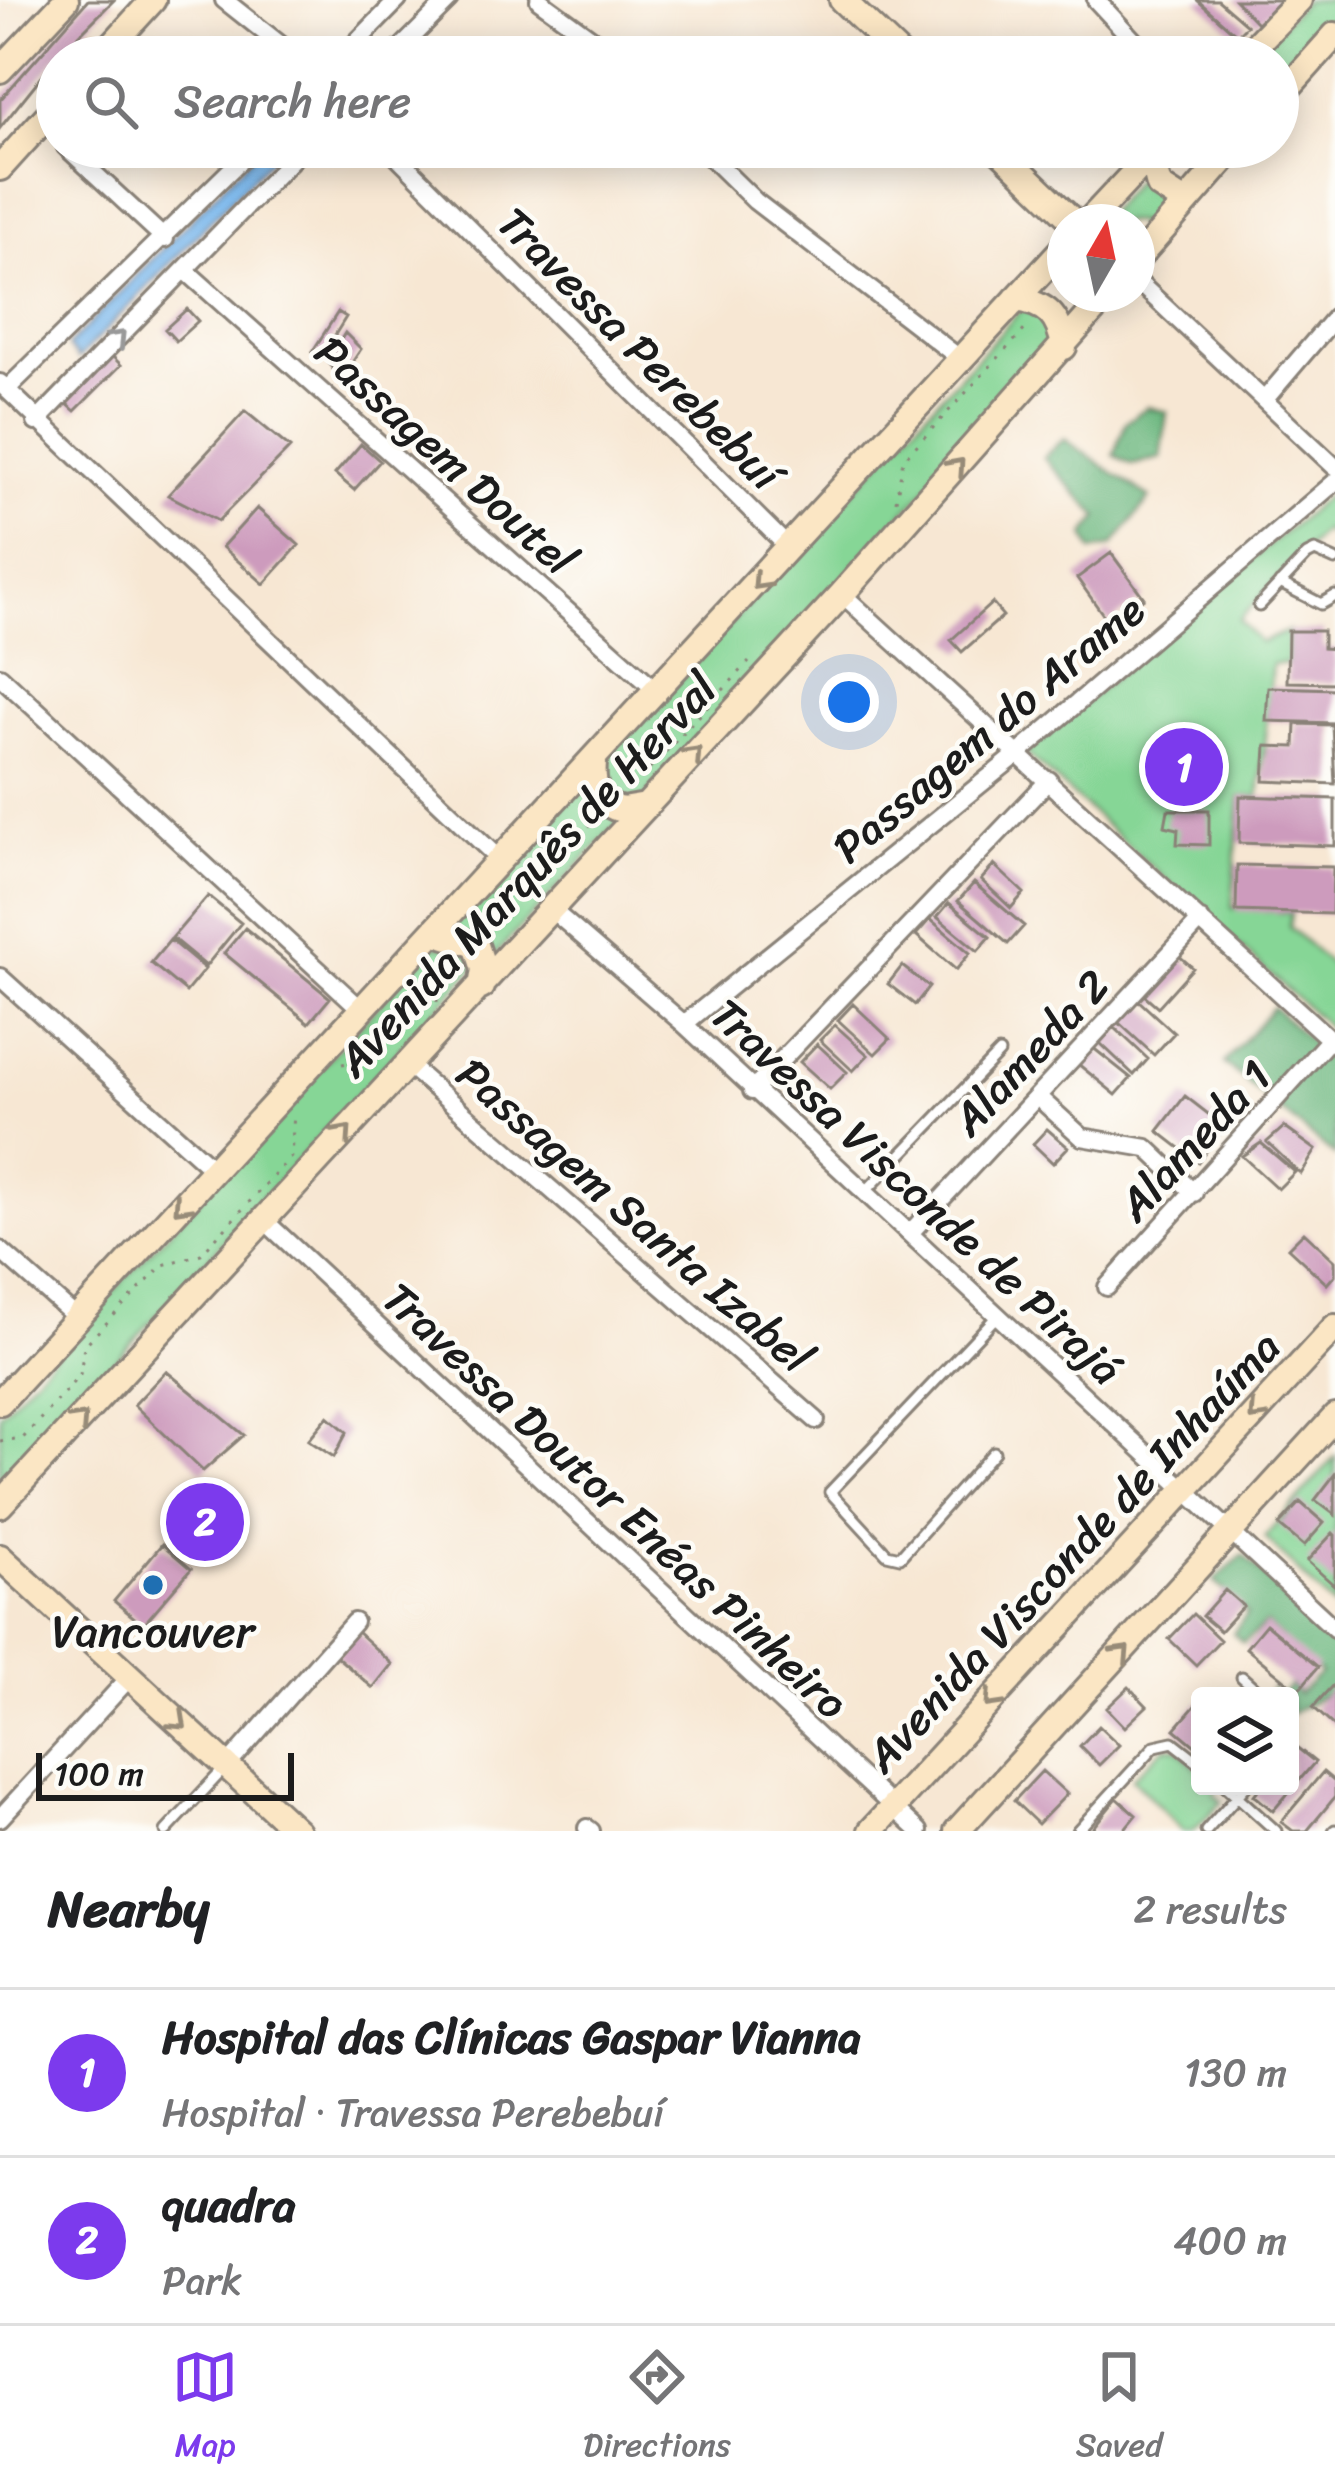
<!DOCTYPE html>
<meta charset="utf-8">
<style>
body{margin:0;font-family:Sriracha,sans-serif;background:#f2f2f2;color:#202124}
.controls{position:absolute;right:36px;bottom:36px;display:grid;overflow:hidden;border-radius:12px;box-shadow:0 6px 30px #0003}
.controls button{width:108px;height:108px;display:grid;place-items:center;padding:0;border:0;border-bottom:3px solid #e0e0e0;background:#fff;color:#202124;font:60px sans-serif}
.compass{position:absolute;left:1047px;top:204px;width:108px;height:108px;border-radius:50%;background:#fff;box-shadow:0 6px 30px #0003;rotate:9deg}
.scale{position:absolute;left:36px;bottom:30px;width:258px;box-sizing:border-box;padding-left:12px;border:6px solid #1c1c1c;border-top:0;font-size:33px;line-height:42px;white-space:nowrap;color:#1c1c1c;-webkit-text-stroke:9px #fdfcf7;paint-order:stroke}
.you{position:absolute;left:849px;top:702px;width:42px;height:42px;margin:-30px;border:9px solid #fff;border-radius:50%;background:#1a73e8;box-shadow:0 0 0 18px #1a73e833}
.badge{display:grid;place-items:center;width:78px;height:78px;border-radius:50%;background:#7c3aed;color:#fff;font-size:39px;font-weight:700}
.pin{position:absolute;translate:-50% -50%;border:6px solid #fff;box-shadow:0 3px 12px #0006}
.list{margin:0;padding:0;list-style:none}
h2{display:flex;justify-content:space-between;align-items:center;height:156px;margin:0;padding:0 48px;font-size:51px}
h2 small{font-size:39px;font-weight:400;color:#757577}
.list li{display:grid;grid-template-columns:78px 1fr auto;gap:36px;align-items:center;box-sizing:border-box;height:168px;padding:0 48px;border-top:3px solid #e0e0e0}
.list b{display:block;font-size:45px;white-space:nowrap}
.list p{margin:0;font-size:39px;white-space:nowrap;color:#757577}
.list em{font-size:39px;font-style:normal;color:#757577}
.icon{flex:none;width:66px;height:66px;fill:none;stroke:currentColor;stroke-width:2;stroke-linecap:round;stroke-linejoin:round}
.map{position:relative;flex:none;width:1335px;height:1831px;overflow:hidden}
.search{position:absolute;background:#fff;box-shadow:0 6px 30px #0003;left:36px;right:36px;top:36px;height:132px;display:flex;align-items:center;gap:30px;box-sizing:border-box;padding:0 42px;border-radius:66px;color:#757577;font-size:45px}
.sheet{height:492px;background:#fff}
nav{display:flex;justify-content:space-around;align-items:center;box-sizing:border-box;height:168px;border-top:3px solid #e0e0e0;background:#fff;font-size:33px;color:#757577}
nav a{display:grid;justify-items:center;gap:6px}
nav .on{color:#7c3aed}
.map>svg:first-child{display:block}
</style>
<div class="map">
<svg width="1335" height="1831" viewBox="0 0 1335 1831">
<rect width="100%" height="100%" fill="#fdfcf7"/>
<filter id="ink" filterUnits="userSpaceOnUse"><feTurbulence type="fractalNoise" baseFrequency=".00833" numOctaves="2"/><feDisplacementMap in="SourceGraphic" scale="24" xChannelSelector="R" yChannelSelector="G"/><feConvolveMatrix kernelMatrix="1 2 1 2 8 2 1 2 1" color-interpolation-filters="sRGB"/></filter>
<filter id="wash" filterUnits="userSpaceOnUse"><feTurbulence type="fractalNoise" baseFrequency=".004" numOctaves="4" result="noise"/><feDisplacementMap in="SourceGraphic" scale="48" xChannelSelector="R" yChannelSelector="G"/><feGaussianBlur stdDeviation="2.7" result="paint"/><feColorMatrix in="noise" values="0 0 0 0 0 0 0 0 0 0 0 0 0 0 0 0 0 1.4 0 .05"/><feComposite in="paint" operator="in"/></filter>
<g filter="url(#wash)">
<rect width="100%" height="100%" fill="#f7e7d3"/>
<path fill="#86d696" stroke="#517959" stroke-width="3" d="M1305 0H1335V27L1278 89V57H1251Z
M1147 167 1176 199 1137 242V222H1099Z
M1023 308 1049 320 1055 347 639 803 625 805 601 788 604 760Z
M1335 489V541L1324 530 1239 620 1260 643 1288 631V664H1272L1259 797H1240L1232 908 1291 913 1289 927 1335 969V1033L1026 753Z
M587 780 622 819 488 962 445 928Z
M434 945 470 950 474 968 0 1487V1414Z
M1335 1457V1609L1265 1537Z
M1165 1747 1177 1748 1200 1771V1786L1217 1787 1214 1794 1222 1802 1193 1831H1183L1132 1778Z"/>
<path fill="#6cb77f" stroke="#446a4e" stroke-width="3" d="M1147 407 1167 412 1161 458 1132 465 1114 455 1126 422Z
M1064 439 1150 498 1113 546 1092 551 1085 535 1099 517 1043 457Z
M1273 1007 1335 1064V1156L1224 1063Z
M1243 1555 1335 1642V1688L1291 1714 1290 1696H1268L1272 1687 1279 1695 1290 1685 1298 1694 1320 1673 1266 1624 1243 1643 1233 1633 1247 1614 1214 1581Z"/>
<path fill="#7ab7ec" stroke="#4b6a84" stroke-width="3" d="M261 147H282L78 359 68 346Z"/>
<g id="blocks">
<path fill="#cd9bbd" d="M88 0H114L57 57 0 128V100Z
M1197 0H1218L1247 25 1237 35Z
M1235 0H1281L1257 23Z
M187 309 198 321 176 341 165 329Z
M338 312 346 317 322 356 312 352Z
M345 333 361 349 341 379 327 362Z
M111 355 121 365 75 411 65 402Z
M245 411 290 448 218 521 168 495Z
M361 444 380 461 354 490 335 474Z
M257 508 299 545 264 584 222 547Z
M1111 553 1144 598 1109 623 1077 578Z
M992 603 1003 616 962 652 951 640Z
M1288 631H1323V648L1335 649V683L1287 682Z
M1268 687 1335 689V723L1266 721Z
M1296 724 1332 725 1335 784 1264 781 1266 746 1295 747Z
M1240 796 1335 799V846L1239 843Z
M1168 810H1209V845L1177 844 1178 829 1165 826Z
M994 865 1024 893 1011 908 981 880Z
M1237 865 1333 867 1332 914 1236 911Z
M974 883 1024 926 1008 944 958 901Z
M208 896 241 923 206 966 172 938Z
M949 903 990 937 978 951 937 917Z
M930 919 970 953 956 970 916 935Z
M245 928 330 998 309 1023 224 953Z
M170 940 205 969 186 992 151 963Z
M1178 955 1193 968 1158 1007 1143 994Z
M902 966 929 987 915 1005 888 984Z
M1138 1000 1174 1033 1154 1055 1118 1022Z
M853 1004 890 1039 875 1054 838 1020Z
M835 1025 868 1055 853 1071 820 1040Z
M1114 1027 1148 1059 1134 1075 1100 1043Z
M817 1044 847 1072 830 1089 800 1062Z
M1092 1047 1131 1078 1116 1095 1078 1064Z
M1185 1096 1225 1127 1198 1162 1158 1131Z
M1284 1127 1316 1150 1301 1174 1267 1142Z
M1047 1129 1068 1147 1053 1163 1033 1144Z
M1261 1143 1295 1172 1278 1189 1242 1156Z
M1304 1232 1335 1261V1275L1327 1284 1288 1248Z
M166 1371 244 1435 203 1471 134 1405Z
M328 1416 347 1432 334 1457 308 1440Z
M1335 1474V1515L1315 1500Z
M1300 1502 1324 1523 1304 1546 1279 1525Z
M1333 1533 1335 1535V1586L1307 1561Z
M162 1544 191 1569 143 1625 114 1601Z
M1225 1590 1243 1606 1220 1631 1202 1616Z
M1193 1614 1220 1640 1196 1665 1169 1639Z
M1266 1624 1318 1667 1298 1691 1246 1648Z
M355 1630 392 1664 373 1688 336 1656Z
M1332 1686 1335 1688V1727L1313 1707Z
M1129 1687 1147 1706 1125 1727 1107 1708Z
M1200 1700V1750L1175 1729Z
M1099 1726 1119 1745 1099 1765 1080 1746Z
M1295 1746 1315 1762 1273 1811 1254 1795 1261 1786H1290V1752Z
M1042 1771 1067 1794 1038 1824 1014 1801Z
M1323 1772 1335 1782V1797L1307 1831H1293L1281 1822Z
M1117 1798 1136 1815 1123 1831H1090Z"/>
</g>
</g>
<g filter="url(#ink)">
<use href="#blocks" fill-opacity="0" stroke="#8a8278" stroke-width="3"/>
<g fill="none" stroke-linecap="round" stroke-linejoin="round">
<defs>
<path id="lane" d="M1280 583 1321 604 1335 596
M1259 606 1307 555 1315 551 1335 560
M865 1192 999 1053
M994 1452 900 1557 887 1554 830 1492 998 1315
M1242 1677 1263 1696
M1290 1721V1739
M1226 1786 1276 1831
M166 1831 223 1770
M1077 1831 1155 1746 1173 1742 1200 1763
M1206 1831 1246 1786
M1334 1831 1335 1830"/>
<path id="street" d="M224 0 296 57
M539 0 617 57
M1096 0 1149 57
M342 57 398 0
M392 57 449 0
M66 147 165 239
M388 147 790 549
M700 147 755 201 962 360
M185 270 658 692
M1137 281 1335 467
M0 383 501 861
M7 389 254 147
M1266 398 1335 317
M36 422 304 147
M842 594 1335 1044
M0 676 363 1011
M551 909 684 1024 1335 1629
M0 977 214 1170
M684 1024 1019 753 1335 482
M407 1064 816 1420
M752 1091 1049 780
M1038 1097 1082 1137 1147 1148 1194 1193
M265 1221 919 1831
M910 1233 1201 920
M0 1250 77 1318
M1107 1287 1330 1039
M227 1766 354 1622
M0 1818 130 1677
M587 1828 591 1831"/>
<path id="secondary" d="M842 0 902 57
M101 57 153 0
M1244 57 1299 0
M0 70 66 0
M1278 99 1335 35
M996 147 1074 222
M1151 155 1159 186 1185 203
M0 168 57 105
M1088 222 1158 147
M1137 259 1235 147
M1016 299C1047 304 1059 316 1064 347
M594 763C592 786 597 804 622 810L646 806
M437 933 476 945 484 969 481 987
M0 1402 1065 246
M0 1505 842 594 1108 294
M0 1557 297 1831
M871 1831 1335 1327
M957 1831 1335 1417"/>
</defs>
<use href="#lane" stroke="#8a8278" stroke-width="15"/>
<use href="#street" stroke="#8a8278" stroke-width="22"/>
<use href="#secondary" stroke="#8a8278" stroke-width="30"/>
<path stroke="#8a8278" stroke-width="3" stroke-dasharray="3 9" stroke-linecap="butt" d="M896 501 903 460 1028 326
M633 787 749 662
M554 833 585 829 595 821
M476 921 496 896
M437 1002 439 958
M342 1064 385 1056
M0 1441 23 1438 80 1375 84 1346 163 1265 201 1254 291 1157 294 1113"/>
<use href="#lane" stroke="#fff" stroke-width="9"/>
<use href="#street" stroke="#fff" stroke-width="16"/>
<use href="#secondary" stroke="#fbe6c4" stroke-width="24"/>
</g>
<defs><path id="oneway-chevron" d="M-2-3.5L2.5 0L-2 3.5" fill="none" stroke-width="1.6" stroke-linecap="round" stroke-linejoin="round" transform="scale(3)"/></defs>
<use stroke="#999" href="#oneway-chevron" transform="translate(118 338) rotate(-46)"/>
<g stroke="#978b78">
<use href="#oneway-chevron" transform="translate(957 466) rotate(-48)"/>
<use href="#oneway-chevron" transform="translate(760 582) rotate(133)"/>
<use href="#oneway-chevron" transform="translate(694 754) rotate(-47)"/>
<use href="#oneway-chevron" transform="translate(344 1133) rotate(-48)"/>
<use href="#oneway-chevron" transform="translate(181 1206) rotate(133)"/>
<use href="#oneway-chevron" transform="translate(1256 1413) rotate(133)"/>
<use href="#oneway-chevron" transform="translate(80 1420) rotate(-47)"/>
<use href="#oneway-chevron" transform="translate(1122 1653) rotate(-47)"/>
<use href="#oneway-chevron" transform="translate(992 1700) rotate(133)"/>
<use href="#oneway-chevron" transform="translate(179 1722) rotate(43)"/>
</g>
</g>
<circle fill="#1f6fb2" stroke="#fdfcf7" stroke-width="4.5" cx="153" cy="1585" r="12"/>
<g text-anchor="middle" stroke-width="9" stroke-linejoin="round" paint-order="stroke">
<g font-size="45" fill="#1c1c1c" stroke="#fdfcf7">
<text transform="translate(640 348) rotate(45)" y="16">Travessa Perebebuí</text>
<text transform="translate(446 455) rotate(42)" y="16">Passagem Doutel</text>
<text transform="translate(988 728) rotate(-40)" y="16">Passagem do Arame</text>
<text transform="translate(526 874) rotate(-47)" y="16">Avenida Marquês de Herval</text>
<text transform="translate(1030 1052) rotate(-47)" y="16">Alameda 2</text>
<text transform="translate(1194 1140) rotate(-47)" y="16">Alameda 1</text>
<text transform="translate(917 1191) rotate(43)" y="16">Travessa Visconde de Pirajá</text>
<text transform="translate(635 1215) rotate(41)" y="16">Passagem Santa Izabel</text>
<text transform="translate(616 1500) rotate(43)" y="16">Travessa Doutor Enéas Pinheiro</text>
<text transform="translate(1072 1551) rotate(-47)" y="16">Avenida Visconde de Inhaúma</text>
</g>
<g font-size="45" fill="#1c1c1c" stroke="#fdfcf7">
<text x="153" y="1647">Vancouver</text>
</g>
</g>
</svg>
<div class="controls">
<button><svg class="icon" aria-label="layers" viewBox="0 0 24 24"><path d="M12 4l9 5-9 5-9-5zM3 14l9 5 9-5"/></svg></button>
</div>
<svg class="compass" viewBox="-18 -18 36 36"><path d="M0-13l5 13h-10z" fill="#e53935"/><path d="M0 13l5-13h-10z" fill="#757577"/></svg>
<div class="scale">100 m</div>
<div class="you"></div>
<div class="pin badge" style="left:1184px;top:767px">1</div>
<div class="pin badge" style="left:205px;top:1522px">2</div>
<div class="search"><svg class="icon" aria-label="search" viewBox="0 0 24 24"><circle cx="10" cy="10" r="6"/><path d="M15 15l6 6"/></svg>Search here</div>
</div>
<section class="sheet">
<h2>Nearby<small>2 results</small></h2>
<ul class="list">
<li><span class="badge">1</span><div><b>Hospital das Clínicas Gaspar Vianna</b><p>Hospital · Travessa Perebebuí</p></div><em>130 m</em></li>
<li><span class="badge">2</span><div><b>quadra</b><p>Park</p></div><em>400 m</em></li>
</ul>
</section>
<nav>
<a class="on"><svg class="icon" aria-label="map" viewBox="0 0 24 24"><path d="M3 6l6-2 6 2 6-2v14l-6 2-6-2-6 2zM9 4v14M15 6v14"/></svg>Map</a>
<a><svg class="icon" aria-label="directions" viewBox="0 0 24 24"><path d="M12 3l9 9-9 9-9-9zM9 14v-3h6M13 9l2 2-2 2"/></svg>Directions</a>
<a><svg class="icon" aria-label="saved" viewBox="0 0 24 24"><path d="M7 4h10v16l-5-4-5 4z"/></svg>Saved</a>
</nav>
